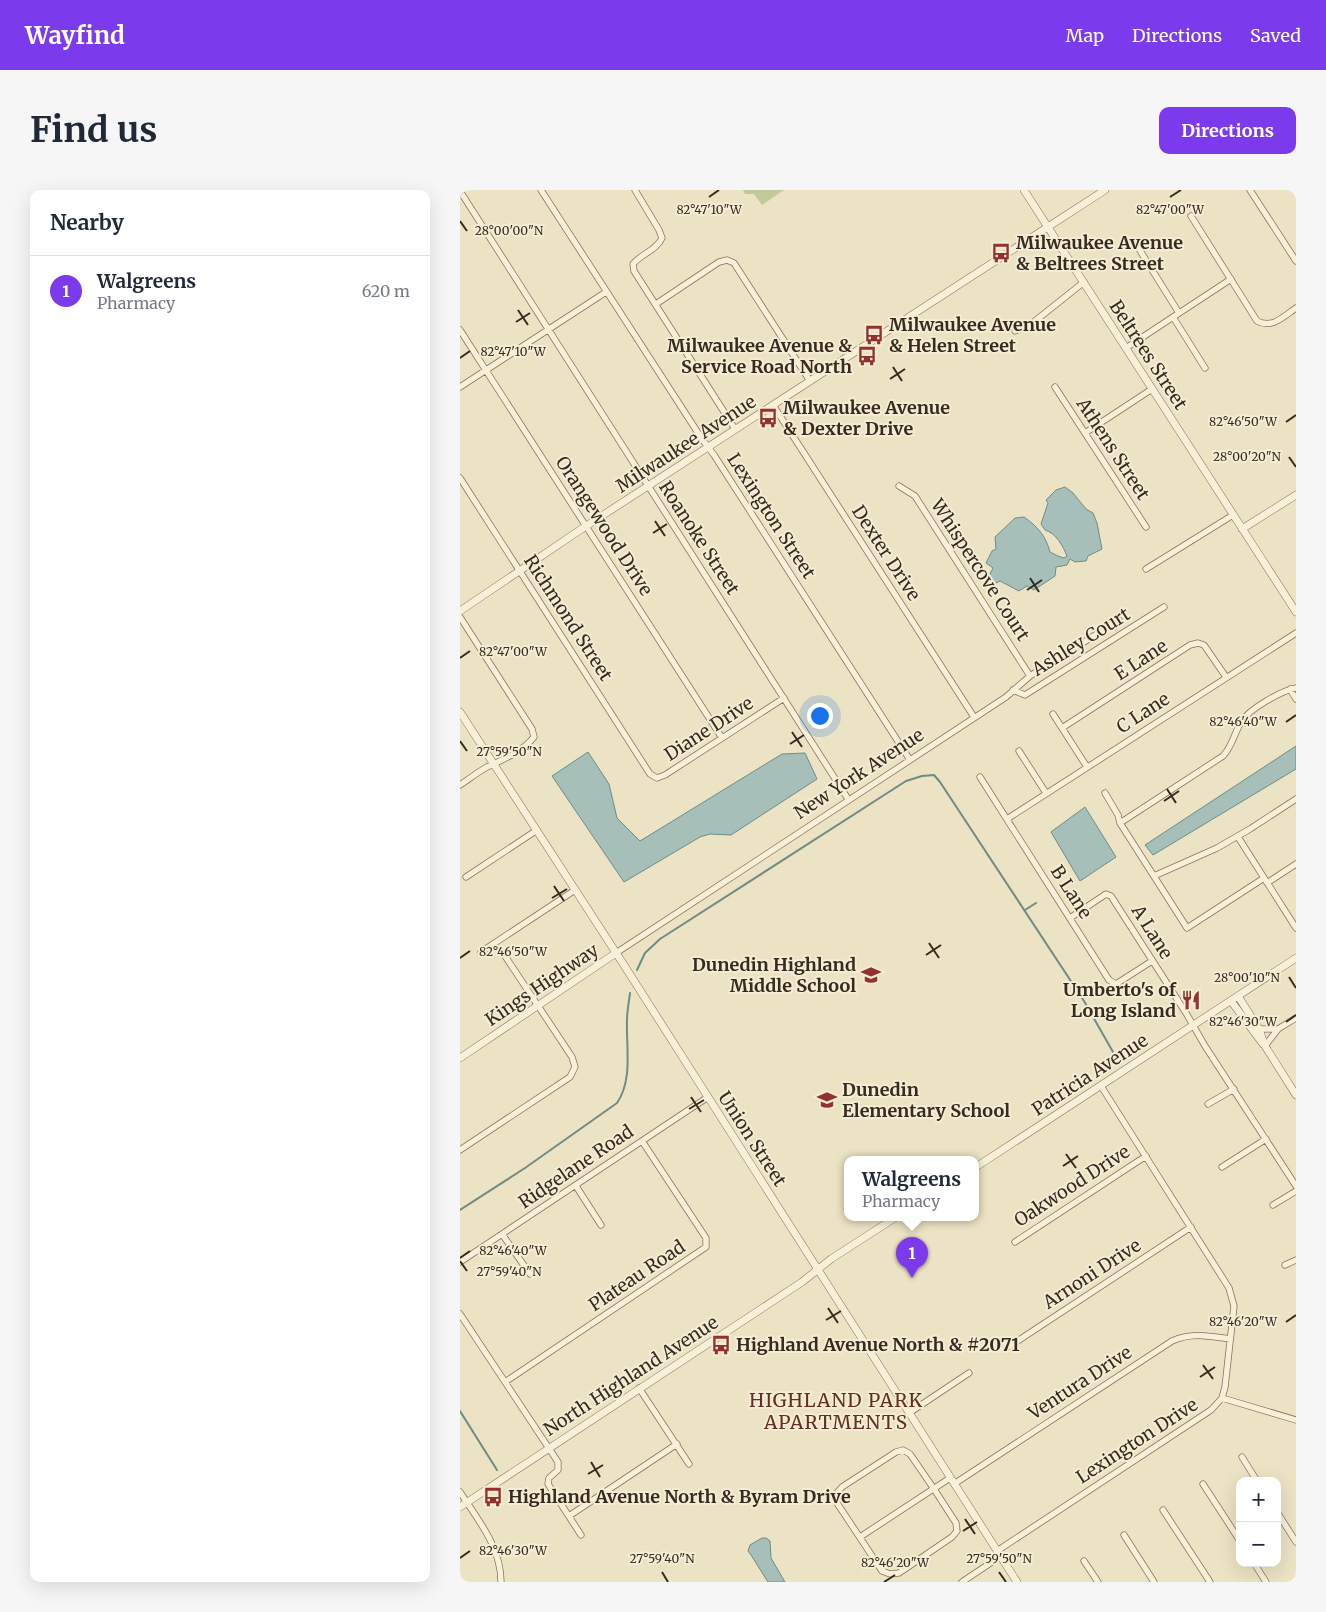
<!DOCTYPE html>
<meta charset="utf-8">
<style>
body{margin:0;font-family:Merriweather,serif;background:#f6f6f7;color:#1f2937}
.controls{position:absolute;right:15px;bottom:15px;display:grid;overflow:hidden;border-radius:10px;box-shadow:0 5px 20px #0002}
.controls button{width:45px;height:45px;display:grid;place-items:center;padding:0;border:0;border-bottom:1px solid #e0e1e3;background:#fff;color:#1f2937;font:25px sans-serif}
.you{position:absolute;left:359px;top:525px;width:18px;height:18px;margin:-12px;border:4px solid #fff;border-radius:50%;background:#1a73e8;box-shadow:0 0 0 8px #1a73e833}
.badge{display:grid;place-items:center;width:32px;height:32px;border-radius:50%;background:#7c3aed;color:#fff;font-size:16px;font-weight:700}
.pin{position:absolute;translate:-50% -41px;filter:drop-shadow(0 1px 2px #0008)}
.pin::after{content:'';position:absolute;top:26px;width:18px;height:15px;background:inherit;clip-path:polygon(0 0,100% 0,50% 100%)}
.popup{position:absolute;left:384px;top:966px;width:135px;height:65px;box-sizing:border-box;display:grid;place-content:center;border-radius:10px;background:#fff;filter:drop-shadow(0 1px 4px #0005);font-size:16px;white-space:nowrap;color:#747a83}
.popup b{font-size:19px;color:#1f2937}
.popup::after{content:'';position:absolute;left:50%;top:100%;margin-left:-10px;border:10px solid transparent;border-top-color:#fff}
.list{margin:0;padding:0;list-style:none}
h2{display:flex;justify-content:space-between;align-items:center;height:65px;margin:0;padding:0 20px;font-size:21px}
h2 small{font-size:16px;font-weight:400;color:#747a83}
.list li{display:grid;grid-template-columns:32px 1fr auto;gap:15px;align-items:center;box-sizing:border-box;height:70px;padding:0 20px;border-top:1px solid #e0e1e3}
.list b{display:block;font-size:19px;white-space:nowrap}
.list p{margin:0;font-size:16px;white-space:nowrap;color:#747a83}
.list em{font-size:16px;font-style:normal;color:#747a83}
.map{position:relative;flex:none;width:836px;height:1392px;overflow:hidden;border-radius:10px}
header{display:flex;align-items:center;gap:30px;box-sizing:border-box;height:70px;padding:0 25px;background:#7c3aed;color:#fff}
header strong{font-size:24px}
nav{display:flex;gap:28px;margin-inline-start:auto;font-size:18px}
.intro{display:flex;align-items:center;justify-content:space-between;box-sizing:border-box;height:120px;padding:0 30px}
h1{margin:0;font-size:35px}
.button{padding:12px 22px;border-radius:10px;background:#7c3aed;color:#fff;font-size:18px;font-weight:700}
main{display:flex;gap:30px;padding:0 30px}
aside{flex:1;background:#fff;border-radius:10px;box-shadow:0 5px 20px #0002}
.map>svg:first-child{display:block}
</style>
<header>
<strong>Wayfind</strong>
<nav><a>Map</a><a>Directions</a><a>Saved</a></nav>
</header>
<div class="intro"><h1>Find us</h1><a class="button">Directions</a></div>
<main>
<aside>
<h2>Nearby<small></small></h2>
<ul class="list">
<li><span class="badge">1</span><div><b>Walgreens</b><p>Pharmacy</p></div><em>620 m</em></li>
</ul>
</aside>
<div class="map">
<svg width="836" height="1392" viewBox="0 0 836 1392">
<rect width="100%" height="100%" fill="#ece2c4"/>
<path fill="#c2ca99" d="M283 0H324L302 15 294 4H285Z"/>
<path fill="#a6bfb9" stroke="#6d8d86" d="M605 297 613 303 626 319 633 323 637 333 642 359 628 366 626 371 615 372 610 369 607 375 596 377 595 386 574 400 567 396 559 401 540 391 532 395 529 386 533 378 526 373 532 361 536 359 535 347 555 328 564 327C577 336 586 346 590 362L598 366 604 368 607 366C603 356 596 343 585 340L581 334 588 313 586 310 596 300Z
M836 556V579L693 665 685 655Z
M128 562 149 594 157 628 180 651 322 564 345 563 357 589 271 645 250 644 240 647 164 692 92 586Z
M625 617 656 667 620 691 591 642Z
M302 1348H306L310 1351 311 1368 325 1392H308L291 1365 288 1361 290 1355Z"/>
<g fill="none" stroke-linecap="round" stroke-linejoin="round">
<path stroke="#6d8d86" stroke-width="2" d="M565 720 576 713
M177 780 185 763 200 749 446 591 462 586 474 585 480 592 624 811 653 862
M0 1020 65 978 157 913C173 890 166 857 167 830 167 821 169 812 170 803
M0 1221 37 1280"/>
<defs>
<path id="minor" d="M81 0 242 249 254 265 450 570
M175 0 199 40 202 48C197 60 181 64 173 74L174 81 275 239
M790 0 836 71
M0 1 388 609
M731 26 797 131C812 139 823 127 836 118
M679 59 719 123
M196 114 259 72 267 70 274 73 350 191
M713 127 745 178
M0 140 262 548
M555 141 570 135 624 92
M666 158 771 89
M0 197 146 102
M595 197 686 337
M313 215 514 527
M625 243 692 199
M0 288 190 584 197 588 205 585 324 508
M439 296 455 306 570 486
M686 379 773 325
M0 427 72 539 74 547C62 562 44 569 27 577 18 582 9 589 0 595
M830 499 836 509
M553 500 565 505 704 417
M593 524 627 577
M602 538 730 455 738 453 744 455 766 487
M559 561 586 603
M520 587 649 790 656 794 692 771
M645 603 658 625 660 633 727 738 804 688
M547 629 836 443
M660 633 763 566C772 557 774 544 781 532 789 519 821 501 836 498
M778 647 836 738
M694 686 757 658 790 639 836 609
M6 687 77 640
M807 693 836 674
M610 728 646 704 651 706 726 823 745 856 836 996
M21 762 115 700
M156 763 546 507 570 486 659 430
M799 839H818
M805 856 818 839 836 828
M748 914 774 899
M0 960 110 887 115 877 112 867 45 766
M762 977 806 949
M116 996 141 1035
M813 1015 836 1001
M42 1044 70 1084
M555 1052 686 966
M0 1072 248 907
M825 1075 836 1070
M0 1124 98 1272V1280L89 1288 88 1294 121 1345
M550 1156 731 1037
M45 1192 246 1057V1048L182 951
M179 1198 229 1274
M762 1208 836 1230
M449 1223 509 1183
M443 1260 450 1264 474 1299 496 1333 497 1341 492 1347 439 1383 430 1384 422 1381 377 1313 376 1304 382 1297 436 1262Z
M782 1267 797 1291
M494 1294 712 1151C732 1142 749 1146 770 1149
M743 1294 780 1351
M0 1302C18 1330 41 1357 41 1392
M703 1320 750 1392
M817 1322 836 1352
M109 1326 217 1254
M664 1345 694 1392
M400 1347 490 1288
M537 1361 751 1220 762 1208 765 1197 774 1116 769 1098 641 896
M624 1371 638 1392
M794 1373 806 1392
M502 1392 541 1366"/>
<path id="tertiary" d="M564 0 836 422
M782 339 836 305
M0 421 120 340 645 0
M0 522 162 772 557 1392
M778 806 799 839 805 856 836 905
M771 811 803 854
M0 868 156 763
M516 977 836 768
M0 1317 342 1092 371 1069 436 1027"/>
</defs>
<use href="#minor" stroke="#86745b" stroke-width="7"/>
<use href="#tertiary" stroke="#86745b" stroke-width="8"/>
<use href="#minor" stroke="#f7efd7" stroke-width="5.5"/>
<use href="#tertiary" stroke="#f7efd7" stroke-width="7"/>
</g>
<path fill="none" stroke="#372b1f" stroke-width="2" d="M249 7 259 0M710 7 721 0M0 31 7 41M58 120 68 135M56 132 70 123M0 168 10 161M433 177 442 191M430 189 445 179M826 232 836 225M829 267 836 277M195 331 205 346M193 343 207 334M570 388 579 402M567 400 582 390M0 468 10 461M826 532 836 525M332 542 342 557M0 551 7 561M330 554 344 545M707 599 716 613M704 611 719 601M94 696 104 711M92 708 107 699M469 753 479 768M466 765 481 755M0 768 10 761M829 787 836 798M826 832 836 825M231 907 241 922M229 919 244 910M606 964 616 978M603 976 618 966M0 1068 10 1061M0 1071 7 1081M368 1118 378 1133M366 1130 381 1121M826 1132 836 1125M743 1175 753 1189M740 1187 755 1177M131 1272 140 1287M128 1284 143 1275M505 1329 515 1344M503 1341 517 1332M0 1368 10 1361M202 1382 208 1392M539 1382 546 1392M424 1392 435 1385"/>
<defs>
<symbol id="bus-bare" viewBox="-9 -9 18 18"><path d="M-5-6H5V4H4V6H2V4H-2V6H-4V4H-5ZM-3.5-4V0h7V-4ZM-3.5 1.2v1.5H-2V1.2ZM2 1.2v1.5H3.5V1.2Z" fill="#92312e" stroke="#f4ecd4" stroke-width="2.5" paint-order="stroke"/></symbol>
<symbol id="school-bare" viewBox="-9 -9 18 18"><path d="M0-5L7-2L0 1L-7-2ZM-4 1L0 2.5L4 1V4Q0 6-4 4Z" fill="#92312e" stroke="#f4ecd4" stroke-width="2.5" paint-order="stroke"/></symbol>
<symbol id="restaurant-bare" viewBox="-9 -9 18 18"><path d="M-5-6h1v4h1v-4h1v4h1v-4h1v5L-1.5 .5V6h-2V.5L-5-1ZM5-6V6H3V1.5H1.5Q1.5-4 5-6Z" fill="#92312e" stroke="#f4ecd4" stroke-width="2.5" paint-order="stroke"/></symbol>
</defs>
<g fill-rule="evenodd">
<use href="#bus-bare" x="527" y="49" width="28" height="28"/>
<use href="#bus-bare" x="400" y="131" width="28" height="28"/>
<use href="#bus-bare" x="393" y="152" width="28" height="28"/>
<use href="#bus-bare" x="294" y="214" width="28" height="28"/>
<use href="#school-bare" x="397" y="771" width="28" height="28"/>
<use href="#restaurant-bare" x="717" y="796" width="28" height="28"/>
<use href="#school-bare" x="353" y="896" width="28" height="28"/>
<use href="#bus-bare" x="247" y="1141" width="28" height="28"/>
<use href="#bus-bare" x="19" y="1293" width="28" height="28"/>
</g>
<g text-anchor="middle" stroke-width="4" stroke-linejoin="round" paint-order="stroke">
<g font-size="18" font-weight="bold" fill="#372b1f" stroke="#f4ecd4" text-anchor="start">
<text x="556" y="59">Milwaukee Avenue<tspan x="556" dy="21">&amp; Beltrees Street</tspan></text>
<text x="429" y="141">Milwaukee Avenue<tspan x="429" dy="21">&amp; Helen Street</tspan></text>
<text x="392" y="162" text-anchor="end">Milwaukee Avenue &amp;<tspan x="392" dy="21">Service Road North</tspan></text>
<text x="323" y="224">Milwaukee Avenue<tspan x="323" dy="21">&amp; Dexter Drive</tspan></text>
<text x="396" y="781" text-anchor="end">Dunedin Highland<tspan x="396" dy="21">Middle School</tspan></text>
<text x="716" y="806" text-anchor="end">Umberto's of<tspan x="716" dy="21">Long Island</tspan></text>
<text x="382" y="906">Dunedin<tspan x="382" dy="21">Elementary School</tspan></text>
<text x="276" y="1161">Highland Avenue North &amp; #2071</text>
<text x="48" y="1313">Highland Avenue North &amp; Byram Drive</text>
</g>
<g font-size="18" fill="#372b1f" stroke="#f4ecd4">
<text transform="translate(688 165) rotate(57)" y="6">Beltrees Street</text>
<text transform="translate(226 254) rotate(-33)" y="6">Milwaukee Avenue</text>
<text transform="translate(653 259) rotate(57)" y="6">Athens Street</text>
<text transform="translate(311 326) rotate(57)" y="6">Lexington Street</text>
<text transform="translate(144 336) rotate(57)" y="6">Orangewood Drive</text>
<text transform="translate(239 348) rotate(57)" y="6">Roanoke Street</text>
<text transform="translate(426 363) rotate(57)" y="6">Dexter Drive</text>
<text transform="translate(520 380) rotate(57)" y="6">Whispercove Court</text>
<text transform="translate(108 428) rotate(57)" y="6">Richmond Street</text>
<text transform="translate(621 452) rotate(-32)" y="6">Ashley Court</text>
<text transform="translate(681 470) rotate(-33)" y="6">E Lane</text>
<text transform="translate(683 523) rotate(-33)" y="6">C Lane</text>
<text transform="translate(249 539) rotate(-33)" y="6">Diane Drive</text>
<text transform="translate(399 584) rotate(-33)" y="6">New York Avenue</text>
<text transform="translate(611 702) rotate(57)" y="6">B Lane</text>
<text transform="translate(692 742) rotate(58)" y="6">A Lane</text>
<text transform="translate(82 795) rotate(-34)" y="6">Kings Highway</text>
<text transform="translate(630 885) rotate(-33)" y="6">Patricia Avenue</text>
<text transform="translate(292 949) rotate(57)" y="6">Union Street</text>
<text transform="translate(116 977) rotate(-34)" y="6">Ridgelane Road</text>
<text transform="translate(612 996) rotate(-33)" y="6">Oakwood Drive</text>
<text transform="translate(632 1084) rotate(-33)" y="6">Arnoni Drive</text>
<text transform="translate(177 1086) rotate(-34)" y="6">Plateau Road</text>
<text transform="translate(171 1186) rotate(-33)" y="6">North Highland Avenue</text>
<text transform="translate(620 1193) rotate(-33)" y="6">Ventura Drive</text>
<text transform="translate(677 1251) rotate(-33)" y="6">Lexington Drive</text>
</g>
<g font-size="19" letter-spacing="1" fill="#613020" stroke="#f4ecd4">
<text x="376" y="1217">HIGHLAND PARK<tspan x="376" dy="22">APARTMENTS</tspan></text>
</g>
</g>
<g font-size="12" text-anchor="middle" fill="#372b1f" stroke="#f4ecd4" stroke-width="4" stroke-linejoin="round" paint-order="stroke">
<text x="249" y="24">82°47'10"W</text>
<text x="710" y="24">82°47'00"W</text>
<text x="49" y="45">28°00'00"N</text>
<text x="53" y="166">82°47'10"W</text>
<text x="783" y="236">82°46'50"W</text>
<text x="787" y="271">28°00'20"N</text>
<text x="53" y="466">82°47'00"W</text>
<text x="783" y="536">82°46'40"W</text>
<text x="49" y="566">27°59'50"N</text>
<text x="53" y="766">82°46'50"W</text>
<text x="787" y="792">28°00'10"N</text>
<text x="783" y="836">82°46'30"W</text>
<text x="53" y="1065">82°46'40"W</text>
<text x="49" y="1086">27°59'40"N</text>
<text x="783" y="1136">82°46'20"W</text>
<text x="53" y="1365">82°46'30"W</text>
<text x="202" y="1373">27°59'40"N</text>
<text x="539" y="1373">27°59'50"N</text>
<text x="435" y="1377">82°46'20"W</text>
</g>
</svg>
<div class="controls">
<button>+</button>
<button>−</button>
</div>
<div class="you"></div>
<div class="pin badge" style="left:452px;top:1088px">1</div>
<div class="popup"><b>Walgreens</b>Pharmacy</div>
</div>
</main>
